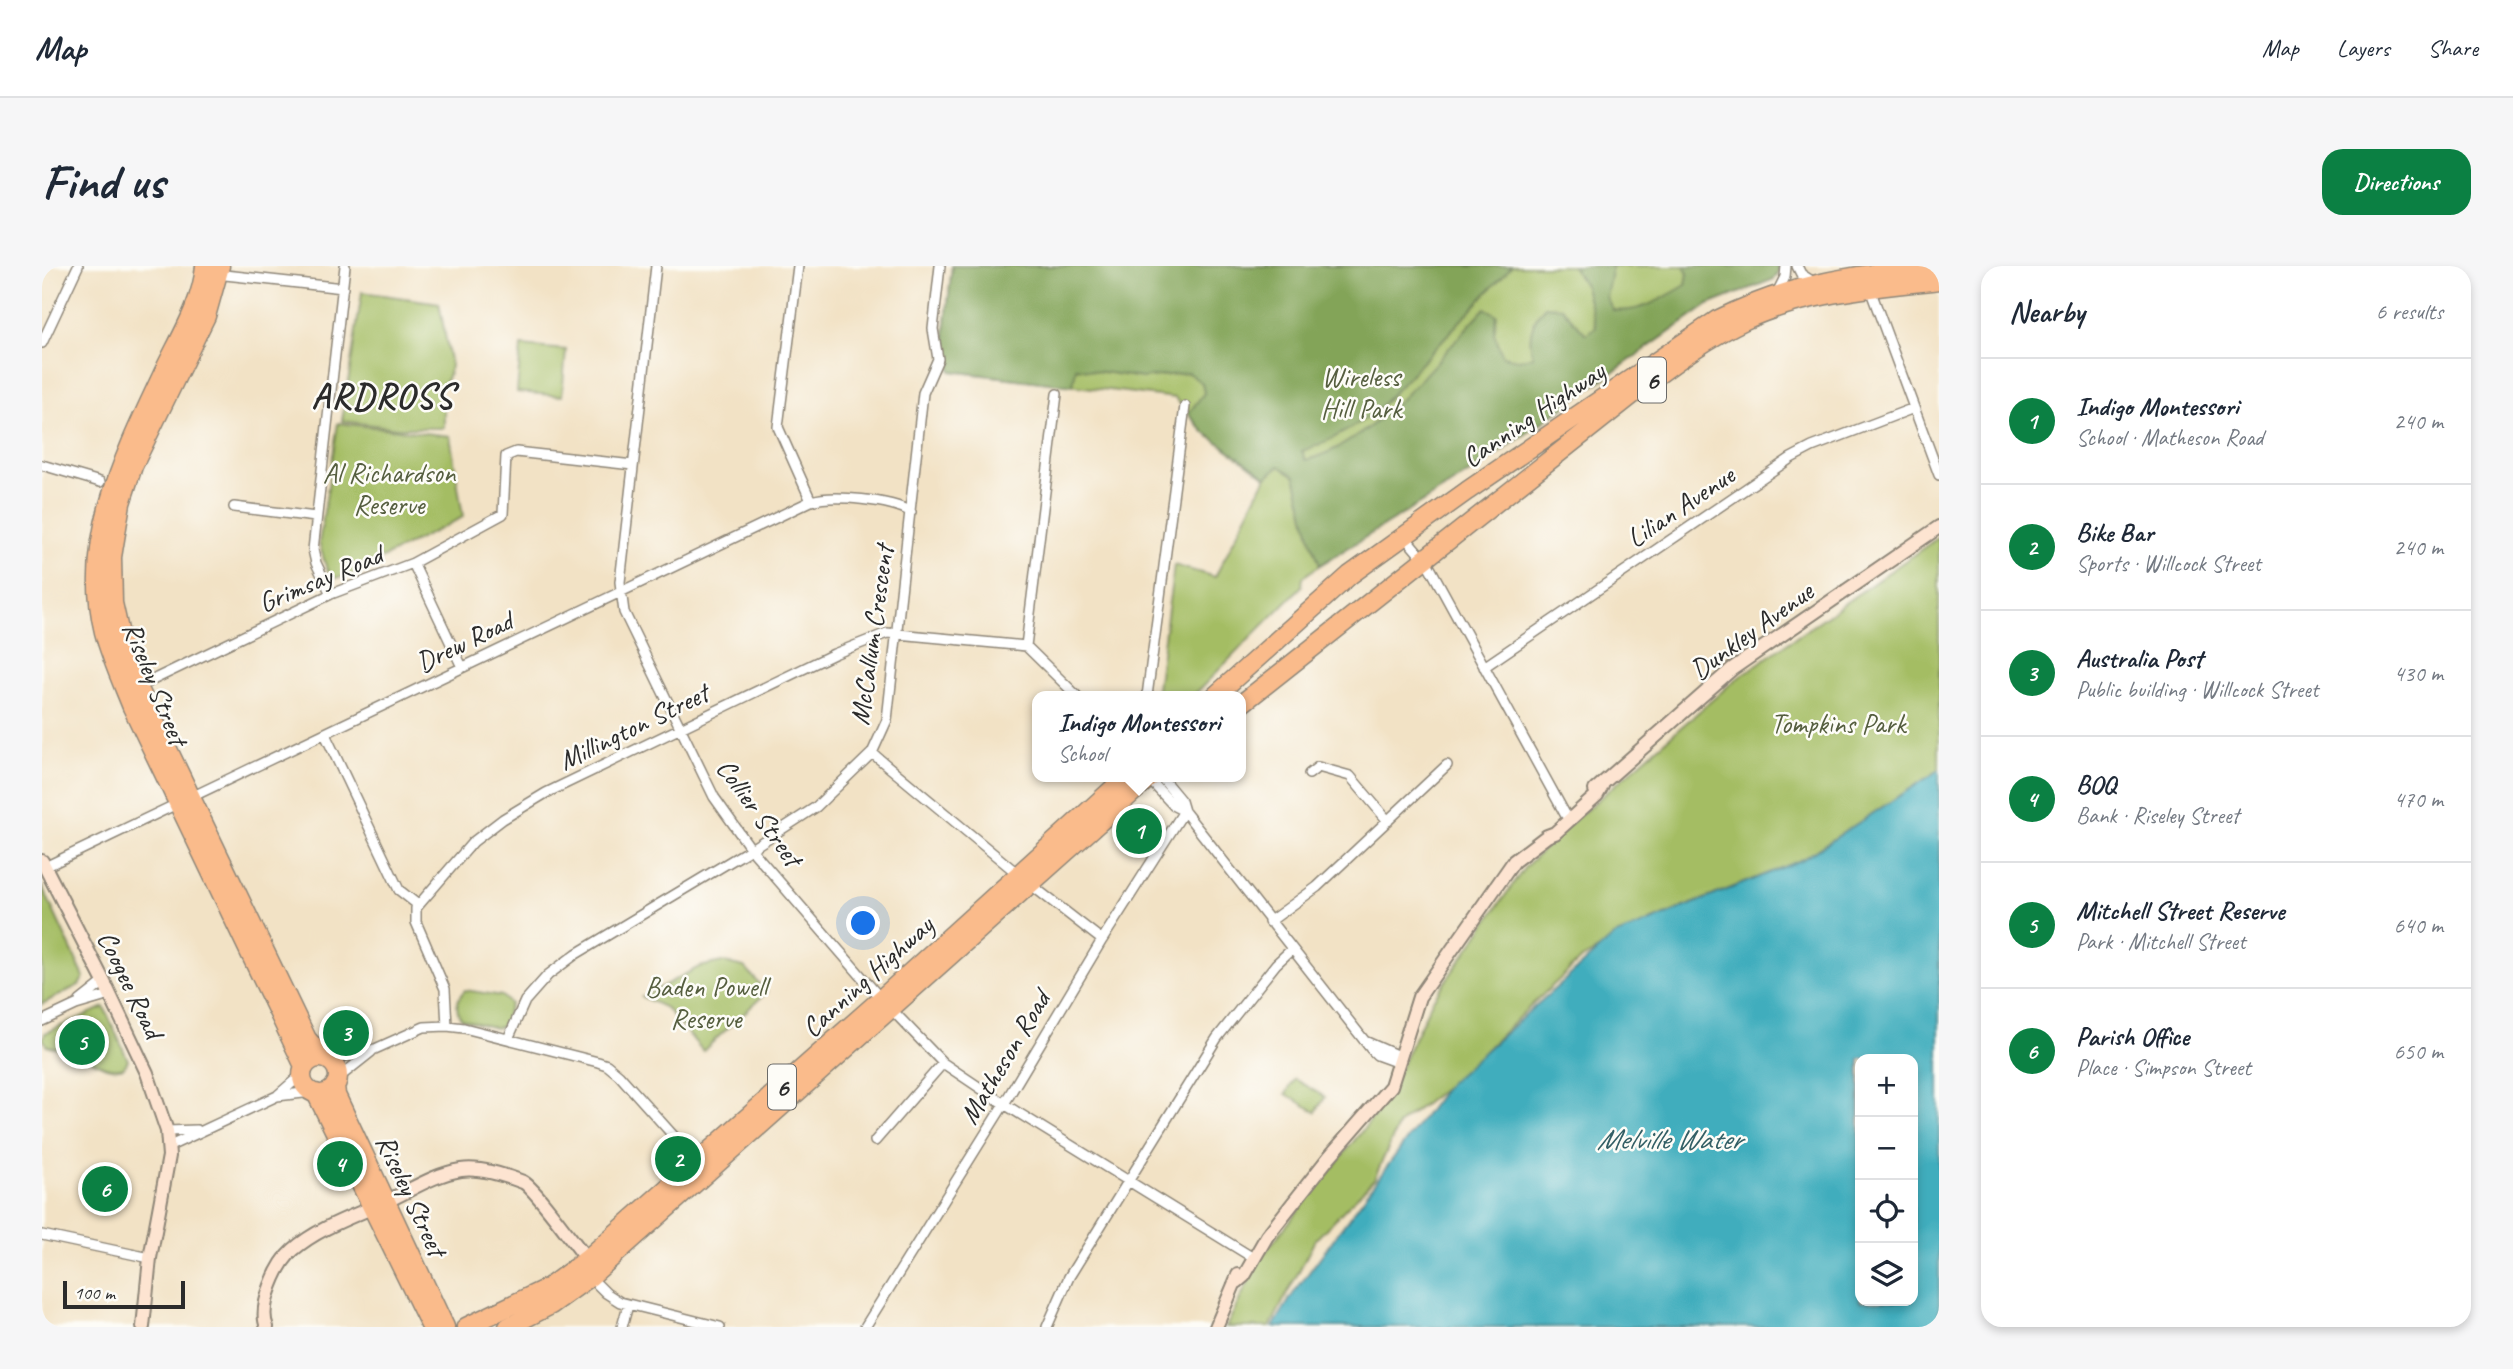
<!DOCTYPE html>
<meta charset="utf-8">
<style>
body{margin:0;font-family:Caveat,sans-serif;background:#f6f6f7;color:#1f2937}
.controls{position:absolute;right:21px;bottom:21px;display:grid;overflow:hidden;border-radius:14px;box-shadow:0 4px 10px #0003}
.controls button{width:63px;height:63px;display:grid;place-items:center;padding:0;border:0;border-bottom:2px solid #e0e1e3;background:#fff;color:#1f2937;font:35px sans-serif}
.scale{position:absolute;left:21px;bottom:18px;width:122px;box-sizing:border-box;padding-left:7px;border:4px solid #2b2b2b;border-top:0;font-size:19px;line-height:24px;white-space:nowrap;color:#2b2b2b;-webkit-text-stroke:5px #fdfcf7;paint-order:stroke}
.you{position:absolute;left:822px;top:658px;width:24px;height:24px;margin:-18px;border:5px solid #fff;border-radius:50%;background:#1a73e8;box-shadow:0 0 0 10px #1a73e833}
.badge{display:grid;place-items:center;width:46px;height:46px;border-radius:50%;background:#0b8043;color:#fff;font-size:23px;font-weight:700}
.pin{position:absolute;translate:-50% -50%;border:4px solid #fff;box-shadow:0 2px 7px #0006}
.popup{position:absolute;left:990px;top:425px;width:214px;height:91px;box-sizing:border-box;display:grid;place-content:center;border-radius:14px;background:#fff;filter:drop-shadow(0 2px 5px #0005);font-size:23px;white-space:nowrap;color:#747a83}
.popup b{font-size:26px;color:#1f2937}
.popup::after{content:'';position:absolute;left:50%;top:100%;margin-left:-14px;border:14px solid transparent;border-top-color:#fff}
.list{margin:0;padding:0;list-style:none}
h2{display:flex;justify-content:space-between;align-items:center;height:91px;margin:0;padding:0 28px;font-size:30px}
h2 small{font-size:23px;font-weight:400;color:#747a83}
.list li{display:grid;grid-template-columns:46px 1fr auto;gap:21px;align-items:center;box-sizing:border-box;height:126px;padding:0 28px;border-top:2px solid #e0e1e3}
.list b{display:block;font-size:26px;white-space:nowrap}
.list p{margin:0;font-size:23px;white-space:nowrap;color:#747a83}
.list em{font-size:23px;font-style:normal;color:#747a83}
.icon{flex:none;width:38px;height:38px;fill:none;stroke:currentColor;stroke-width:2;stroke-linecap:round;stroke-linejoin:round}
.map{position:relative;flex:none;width:1897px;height:1061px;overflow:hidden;border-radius:21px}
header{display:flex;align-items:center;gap:42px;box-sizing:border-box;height:98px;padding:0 35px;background:#fff;border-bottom:2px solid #e0e1e3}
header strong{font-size:33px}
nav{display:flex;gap:38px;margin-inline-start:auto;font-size:24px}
.intro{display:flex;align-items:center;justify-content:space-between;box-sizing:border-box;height:168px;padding:0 42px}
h1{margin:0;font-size:49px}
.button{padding:18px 32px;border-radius:21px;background:#0b8043;color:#fff;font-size:24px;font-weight:700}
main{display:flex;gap:42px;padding:0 42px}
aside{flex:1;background:#fff;border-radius:21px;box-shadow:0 4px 10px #0003}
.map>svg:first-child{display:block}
</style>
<header>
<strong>Map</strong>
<nav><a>Map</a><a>Layers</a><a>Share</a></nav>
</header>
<div class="intro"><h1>Find us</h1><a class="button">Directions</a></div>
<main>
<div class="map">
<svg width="1897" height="1061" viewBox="0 0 1897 1061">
<rect width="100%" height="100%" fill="#fdfcf7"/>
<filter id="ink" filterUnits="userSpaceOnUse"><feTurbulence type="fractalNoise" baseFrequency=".0143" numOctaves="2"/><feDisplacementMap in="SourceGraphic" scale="14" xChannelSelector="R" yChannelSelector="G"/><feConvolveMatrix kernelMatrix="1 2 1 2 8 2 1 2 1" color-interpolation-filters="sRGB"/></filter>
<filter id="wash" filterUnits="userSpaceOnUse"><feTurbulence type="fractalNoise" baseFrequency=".00686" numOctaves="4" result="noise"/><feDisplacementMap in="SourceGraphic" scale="28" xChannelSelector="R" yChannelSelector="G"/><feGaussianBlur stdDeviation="1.57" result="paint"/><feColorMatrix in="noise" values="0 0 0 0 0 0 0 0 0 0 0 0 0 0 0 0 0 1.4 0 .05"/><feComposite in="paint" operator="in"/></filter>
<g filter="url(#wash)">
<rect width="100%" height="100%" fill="#f2e2c5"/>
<path fill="#a4bd63" stroke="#687447" stroke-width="2" d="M910 0H1737L1736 8 1732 13 1666 39 1434 203 1278 299 1261 311 1260 320 1151 430H1114L1132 299 1173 311 1224 211 1162 166 1133 132 909 105 903 66Z
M320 26 397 37 409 100 405 113 395 125 402 134V162H356L300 155Z
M479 80 524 84 520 130 475 126Z
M296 157 408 170 421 251 305 310 293 312 285 304 277 277Z
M1897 271V504L1761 593 1610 654 1538 694 1478 750 1418 810 1357 858 1332 913 1273 974 1228 1061H1184L1219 991 1340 840 1390 735 1483 601 1528 558 1693 414Z
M0 620 42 711 37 719 0 738Z
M680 696 702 701 725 726 661 785 624 742 600 731 657 701Z
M423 724 460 730 468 738 461 760 453 762 420 753C412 744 415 732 423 724Z
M62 741 86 794 82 801C63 807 50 792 33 786 24 783 13 782 4 779L1 772 3 767Z
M1253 813 1283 831 1274 846 1244 828Z"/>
<path fill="#83a459" stroke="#576842" stroke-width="2" d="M910 0H1470L1334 145C1310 163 1288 176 1260 185L1264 194C1334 177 1395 93 1443 42L1455 49 1452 67 1461 90 1477 94 1491 90C1485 72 1490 53 1503 40L1519 41 1544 68 1554 61 1543 21 1530 0H1570L1564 31 1571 44C1596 48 1622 32 1644 19L1646 7 1642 0H1737L1736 8 1732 13 1666 39 1434 203 1278 299 1269 274 1253 210 1237 200 1225 211 1162 166 1146 148 1162 127 1160 117 1146 107 1100 112 1034 102 1031 120 909 105 903 66Z"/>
<path fill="#3fadbd" stroke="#356c74" stroke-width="2" fill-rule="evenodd" d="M1897 504V1061H1231L1251 1028 1406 818 1572 670 1761 593ZM1818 793H1871V1035H1818Z"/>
</g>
<g filter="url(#ink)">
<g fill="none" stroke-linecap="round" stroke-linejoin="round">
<defs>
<path id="street" d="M614 0 578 316 582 346 672 531 709 583 839 733
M756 0 736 161 769 235
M1755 0 1759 8 1773 17
M174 8 301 22
M1828 23 1897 209
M1735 27 1743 11 1744 0
M0 77 36 0
M0 199 58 216
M192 241 274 251
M1362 270 1386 298 1523 548 1528 553
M371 297 420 401
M289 328 274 297 271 284 303 0
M984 380 1015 128
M1442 401 1749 192 1770 181 1872 142
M96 421 289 328 371 297 461 248 464 190 474 186 591 199
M1105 430 1143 140
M283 468 357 624 376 639
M830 487 976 608
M1267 508 1276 501 1308 510 1346 555
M1105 511 1132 540 1142 545
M1119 511 1139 535 1142 545 1329 783 1335 789 1357 797
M3 601 769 235C791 228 849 234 869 246
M988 618 1060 674
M1227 656 1275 621 1405 499
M38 735 62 716
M850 744 901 797 962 838 1213 993
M0 755 34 739 68 729
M405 760 403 723 374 656V642L431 576 461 553 504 527 792 388 845 367 984 380 1035 430
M466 773 483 735 506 709 534 688 709 583 774 541 830 487 845 454 881 127 896 93 891 63 898 0
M1325 776 1359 791
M286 794 333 783 382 761 405 760 422 762 556 796 565 799 577 809 655 896
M295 813 329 786
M236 829 259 809
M125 865 155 864
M833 875 901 797
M128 880 235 830 270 826
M0 969 108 992
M548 1011 564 1027 578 1036 678 1061
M580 1061 586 1039
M823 1061 962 838 1060 674 1142 545
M1005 1061 1027 1011 1175 772 1234 698 1249 684"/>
<path id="secondary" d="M1553 524 1690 403 1897 261
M0 595 62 716 105 807 125 865 127 890 108 992 101 1061
M1195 1016 1202 1010 1225 970 1288 890 1349 820 1377 731 1472 595 1505 570 1513 567 1555 529 1560 520
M225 1061C216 1041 235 998 251 984 277 961 315 949 345 935 369 924 393 908 419 904 438 901 462 909 481 916 493 922 533 979 545 993
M1174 1061 1196 1009"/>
<path id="highway" d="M163 0C160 37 139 70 123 103 84 186 39 273 62 366 69 392 80 416 90 441L262 800
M178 0 164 50 91 200 79 237 70 291 71 337 81 382 96 421 265 773 282 792
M1173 430 1308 309 1425 225 1675 54C1747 18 1808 10 1886 0
M1198 439 1604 118C1636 94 1667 71 1703 54 1764 26 1832 22 1897 14
M260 810a18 18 0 1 1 36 0a18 18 0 1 1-36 0Z
M293 819 294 829 403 1061
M274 827 389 1061
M424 1061 507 1021 545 993 839 733 1084 511
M466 1061 509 1039 548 1011 1108 511"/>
</defs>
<use href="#street" stroke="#8e8678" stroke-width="12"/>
<use href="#secondary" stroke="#8e8678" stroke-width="16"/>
<use href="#highway" stroke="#8e8678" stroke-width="21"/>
<use href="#street" stroke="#fff" stroke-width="9"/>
<use href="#secondary" stroke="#fde4d1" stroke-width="12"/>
<use href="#highway" stroke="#fabb8b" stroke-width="18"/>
</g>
</g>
<g text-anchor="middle" stroke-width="5" stroke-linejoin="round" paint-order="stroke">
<g fill="#fdfcf7" stroke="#6a6a68" stroke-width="2">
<rect x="1596" y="91.5" width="28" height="45" rx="5"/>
<rect x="726" y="798.5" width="28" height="45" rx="5"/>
</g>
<g font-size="26" font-weight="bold" fill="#2b2b2b">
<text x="1610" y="123">6</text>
<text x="740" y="830">6</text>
</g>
<g font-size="28" fill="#555e3f" stroke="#fdfcf7">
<text x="1319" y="120">Wireless<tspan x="1319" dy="32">Hill Park</tspan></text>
<text x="347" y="216">Al Richardson<tspan x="347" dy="32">Reserve</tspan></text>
<text x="1796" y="467">Tompkins Park</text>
<text x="664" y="730">Baden Powell<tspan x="664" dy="32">Reserve</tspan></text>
</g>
<g font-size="28" fill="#2b2b2b" stroke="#fdfcf7">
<text transform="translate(1491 148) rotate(-34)" y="10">Canning Highway</text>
<text transform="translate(1638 240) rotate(-34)" y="10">Lilian Avenue</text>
<text transform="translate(278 312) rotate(-23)" y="10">Grimsay Road</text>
<text transform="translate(1709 364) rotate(-36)" y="10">Dunkley Avenue</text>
<text transform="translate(829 369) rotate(-82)" y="10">McCallum Crescent</text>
<text transform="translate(422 375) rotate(-26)" y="10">Drew Road</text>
<text transform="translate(114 417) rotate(68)" y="10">Riseley Street</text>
<text transform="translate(591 460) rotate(-26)" y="10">Millington Street</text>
<text transform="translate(718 546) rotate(54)" y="10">Collier Street</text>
<text transform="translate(825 710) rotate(-42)" y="10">Canning Highway</text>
<text transform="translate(89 718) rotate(64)" y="10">Coogee Road</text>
<text transform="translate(962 791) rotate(-59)" y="10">Matheson Road</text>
<text transform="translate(370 929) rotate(65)" y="10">Riseley Street</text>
</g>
<g font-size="30" font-style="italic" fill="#335f65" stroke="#fdfcf7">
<text x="1627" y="883">Melville Water</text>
</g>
<g font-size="35" font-weight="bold" letter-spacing="2" fill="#2b2b2b" stroke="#fdfcf7">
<text x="341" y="142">ARDROSS</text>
</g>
</g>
</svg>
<div class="controls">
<button>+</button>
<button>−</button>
<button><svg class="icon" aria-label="locate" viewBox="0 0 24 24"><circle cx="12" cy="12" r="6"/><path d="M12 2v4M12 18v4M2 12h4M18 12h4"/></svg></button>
<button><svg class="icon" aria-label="layers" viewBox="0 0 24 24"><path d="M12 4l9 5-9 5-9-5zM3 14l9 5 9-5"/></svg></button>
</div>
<div class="scale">100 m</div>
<div class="you"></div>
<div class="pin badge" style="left:1097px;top:565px">1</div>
<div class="popup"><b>Indigo Montessori</b>School</div>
<div class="pin badge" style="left:636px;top:893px">2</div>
<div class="pin badge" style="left:304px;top:767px">3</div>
<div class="pin badge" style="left:298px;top:898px">4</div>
<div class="pin badge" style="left:40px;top:776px">5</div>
<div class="pin badge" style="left:63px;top:923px">6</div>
</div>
<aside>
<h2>Nearby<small>6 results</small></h2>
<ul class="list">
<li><span class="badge">1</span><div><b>Indigo Montessori</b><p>School · Matheson Road</p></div><em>240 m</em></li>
<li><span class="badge">2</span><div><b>Bike Bar</b><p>Sports · Willcock Street</p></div><em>240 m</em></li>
<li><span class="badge">3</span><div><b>Australia Post</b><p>Public building · Willcock Street</p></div><em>430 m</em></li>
<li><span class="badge">4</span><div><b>BOQ</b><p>Bank · Riseley Street</p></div><em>470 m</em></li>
<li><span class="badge">5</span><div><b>Mitchell Street Reserve</b><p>Park · Mitchell Street</p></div><em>640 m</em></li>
<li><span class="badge">6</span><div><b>Parish Office</b><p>Place · Simpson Street</p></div><em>650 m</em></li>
</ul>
</aside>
</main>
